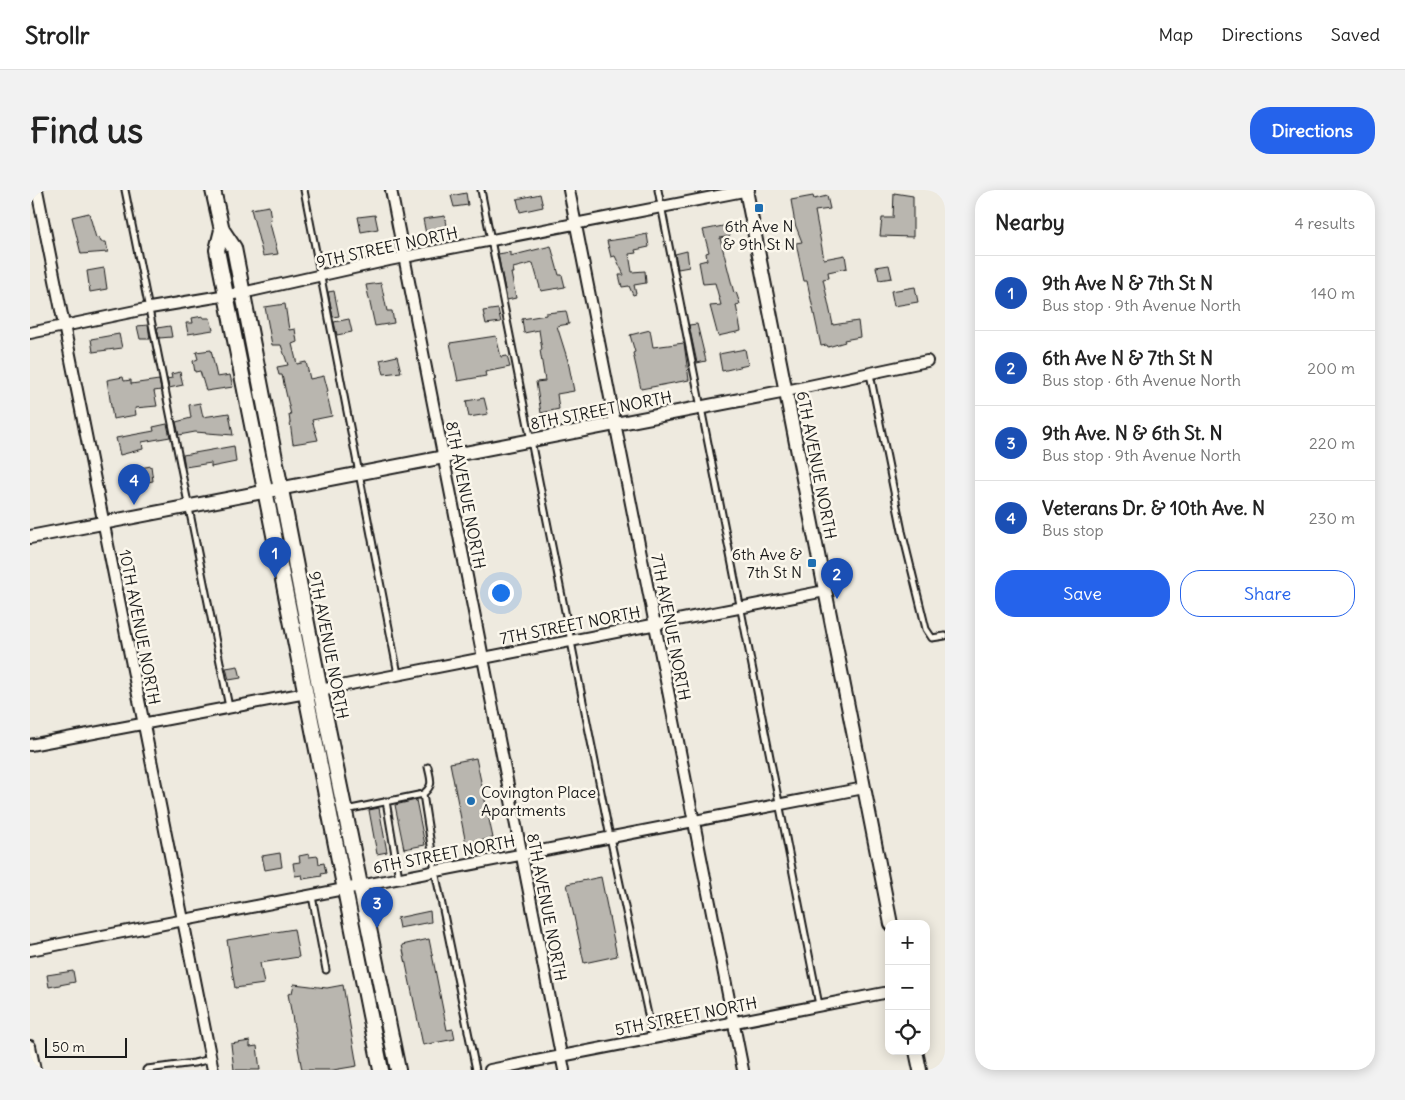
<!DOCTYPE html>
<meta charset="utf-8">
<style>
body{margin:0;font-family:Delius,sans-serif;background:#f2f2f2;color:#222}
.controls{position:absolute;right:15px;bottom:15px;display:grid;overflow:hidden;border-radius:10px;box-shadow:0 2px 12px #0003}
.controls button{width:45px;height:45px;display:grid;place-items:center;padding:0;border:0;border-bottom:1px solid #e0e0e0;background:#fff;color:#222;font:25px sans-serif}
.scale{position:absolute;left:15px;bottom:12px;width:82px;box-sizing:border-box;padding-left:5px;border:2px solid #1c1c1c;border-top:0;font-size:14px;line-height:18px;white-space:nowrap;color:#1c1c1c;-webkit-text-stroke:4px #fbf7ec;paint-order:stroke}
.you{position:absolute;left:470px;top:402px;width:18px;height:18px;margin:-12px;border:4px solid #fff;border-radius:50%;background:#1a73e8;box-shadow:0 0 0 8px #1a73e833}
.badge{display:grid;place-items:center;width:32px;height:32px;border-radius:50%;background:#2563eb;color:#fff;font-size:16px;font-weight:700}
.pin{position:absolute;translate:-50% -41px;filter:drop-shadow(0 1px 2px #0008)}
.pin::after{content:'';position:absolute;top:26px;width:18px;height:15px;background:inherit;clip-path:polygon(0 0,100% 0,50% 100%)}
.list{margin:0;padding:0;list-style:none}
h2{display:flex;justify-content:space-between;align-items:center;height:65px;margin:0;padding:0 20px;font-size:21px}
h2 small{font-size:16px;font-weight:400;color:#767676}
.list li{display:grid;grid-template-columns:32px 1fr auto;gap:15px;align-items:center;box-sizing:border-box;height:75px;padding:0 20px;border-top:1px solid #e0e0e0}
.list b{display:block;font-size:19px;white-space:nowrap}
.list p{margin:0;font-size:16px;white-space:nowrap;color:#767676}
.list em{font-size:16px;font-style:normal;color:#767676}
.actions{display:flex;gap:10px;padding:15px 20px}
.actions a{flex:1;padding:11px 0;border:1px solid #2563eb;border-radius:20px;text-align:center;font-size:18px;color:#2563eb}
.actions .main{background:#2563eb;color:#fff}
.icon{flex:none;width:28px;height:28px;fill:none;stroke:currentColor;stroke-width:2;stroke-linecap:round;stroke-linejoin:round}
.map{position:relative;flex:none;width:915px;height:880px;overflow:hidden;border-radius:20px}
header{display:flex;align-items:center;gap:30px;box-sizing:border-box;height:70px;padding:0 25px;background:#fff;border-bottom:1px solid #e0e0e0}
header strong{font-size:24px}
nav{display:flex;gap:28px;margin-inline-start:auto;font-size:18px}
.intro{display:flex;align-items:center;justify-content:space-between;box-sizing:border-box;height:120px;padding:0 30px}
h1{margin:0;font-size:35px}
.button{padding:12px 22px;border-radius:20px;background:#2563eb;color:#fff;font-size:18px;font-weight:700}
main{display:flex;gap:30px;padding:0 30px}
aside{flex:1;background:#fff;border-radius:20px;box-shadow:0 2px 12px #0003}
.map>svg:first-child{display:block}
</style>
<header>
<strong>Strollr</strong>
<nav><a>Map</a><a>Directions</a><a>Saved</a></nav>
</header>
<div class="intro"><h1>Find us</h1><a class="button">Directions</a></div>
<main>
<div class="map">
<svg width="915" height="880" viewBox="0 0 915 880">
<rect width="100%" height="100%" fill="#eeeadf"/>
<filter id="ink" filterUnits="userSpaceOnUse"><feTurbulence type="fractalNoise" baseFrequency=".02" numOctaves="2"/><feDisplacementMap in="SourceGraphic" scale="10" xChannelSelector="R" yChannelSelector="G"/><feConvolveMatrix kernelMatrix="1 2 1 2 8 2 1 2 1" color-interpolation-filters="sRGB"/></filter>
<g filter="url(#ink)">
<path fill="#b9b6af" stroke="#1c1c1c" d="M436 3 438 15 424 17 421 6Z
M864 3 883 6V47L850 46 852 28H863Z
M510 4 513 17 490 22 487 9Z
M783 6 784 9 797 6 800 19 785 21 794 69 815 65 817 78 798 82 799 88 793 89 803 135 828 131 830 147 814 150 815 152 798 157 797 155 791 156 777 91H774L766 53 772 52 765 34 761 10Z
M239 16 241 30H239L248 64 233 66 221 19Z
M59 23 66 48 69 47 71 52H76L78 62 51 64 42 27Z
M345 25 348 39 331 42 328 27Z
M415 26 418 40 396 44 393 29Z
M698 35 700 46 690 48 704 103 706 102 710 114 706 115 711 141 688 146 680 116 691 115 685 93 673 94 669 72 677 70 676 63 679 62 673 40Z
M617 44 619 57 605 60 606 63 599 64 602 82 615 81 616 93 604 95 606 104 603 105 599 96 592 97 589 85H594L585 66 581 67 577 51 604 47Z
M521 56 529 85H532L535 97 511 101 503 73 483 78 484 83H481L486 108 477 110 468 64 480 62V66Z
M657 61 659 77 648 79 645 64Z
M859 75 862 88 849 90 846 77Z
M74 78 77 99 60 102 57 81Z
M351 93 357 121H362L364 133 345 136 336 95Z
M885 97 888 112 864 116 861 101Z
M304 101 309 126 303 127 298 102Z
M255 114 259 140 265 139 267 152 262 154 267 174 276 172 280 189 294 186 298 201 296 202 302 226 282 230 288 250 263 254 259 225H261L252 185H249L247 177 258 175 251 155H242L235 117Z
M468 119 471 132 456 134 453 121Z
M536 121 539 134 527 136 538 171 544 201 527 204 529 219 511 223 506 192 515 191 510 160H512L509 140 494 143 492 129 516 125V123Z
M173 126V128H180L183 140 158 144 156 133H163L162 128Z
M319 129 322 142 307 145 304 132Z
M667 134 676 171 667 173 659 135Z
M118 135 120 149H110L107 136Z
M140 136 142 147 129 148 127 138Z
M620 140 623 157 654 153 659 190 611 199 603 163 605 162 600 145Z
M89 144 92 158 63 162 61 149Z
M466 146 471 167 477 166 480 177 455 182 456 186 428 191 420 153Z
M715 159 718 175 692 181 689 164Z
M181 160 187 187 200 185 203 197 176 201 170 181 165 182 163 171 168 169 166 162Z
M367 166 371 182 354 184 350 170Z
M150 182 153 195 139 198 137 189 142 188 141 184Z
M93 187 94 191 101 190V194L129 190 131 200 124 201 127 216 105 218 106 225 83 229 77 190Z
M454 208 458 224 439 227 436 211Z
M170 213 173 227 199 223 203 245 165 242 149 245 146 232 161 228 159 215Z
M137 234 140 247 112 252 113 259 90 265 86 248 124 241 123 237Z
M204 256 206 272 181 277V273L155 277 153 265Z
M121 276 123 291 96 296 93 281Z
M208 476 211 488 199 490 196 478Z
M446 568 463 648 436 654 420 573Z
M386 610 395 655 374 659 365 615Z
M349 618 357 662 347 664 339 620Z
M250 663 252 677 235 680 232 666Z
M279 664V667L288 666 289 674 294 673 296 683 291 684 292 686 273 689 272 685 265 686 263 673 270 672 269 666Z
M571 687 587 766 554 773 537 694Z
M400 721 401 732 369 738 367 728Z
M264 739 269 767 230 773 234 794 205 798 197 750Z
M399 749 417 840 423 839 425 849 393 855 372 755Z
M43 781 45 792 19 797 17 785Z
M264 794 297 798 313 795 327 876 303 880H272L258 804 262 803Z
M220 851V857L227 856 230 880H204L201 854Z"/>
<g fill="none" stroke-linecap="round" stroke-linejoin="round">
<defs>
<path id="service" d="M95 0 199 517
M274 0 368 484
M451 0 580 647 623 848
M628 0 789 815
M840 184 872 341 896 439 902 448 915 446
M393 604C404 595 401 591 398 577
M356 611 369 688
M316 620 393 604 405 681 446 880
M282 706 296 780
M116 880 117 879 164 873 181 869"/>
<path id="minor" d="M7 0 183 880
M361 0 534 880
M539 0 713 880
M0 143 120 118 221 101 359 70 719 0
M756 201 897 171
M290 500 795 401
M0 555 276 503
M0 760 834 598
M0 856 5 880
M460 880 859 802"/>
<path id="tertiary" d="M716 0 861 734
M0 347 756 201
M886 861 890 880"/>
<path id="secondary" d="M183 0 192 40 204 58 290 500 368 880
M192 40 187 60 351 880"/>
</defs>
<use href="#service" stroke="#1c1c1c" stroke-width="9"/>
<use href="#minor" stroke="#1c1c1c" stroke-width="14"/>
<use href="#tertiary" stroke="#1c1c1c" stroke-width="16"/>
<use href="#secondary" stroke="#1c1c1c" stroke-width="18"/>
<use href="#service" stroke="#fbf7ec" stroke-width="5"/>
<use href="#minor" stroke="#fbf7ec" stroke-width="10"/>
<use href="#tertiary" stroke="#fbf7ec" stroke-width="12"/>
<use href="#secondary" stroke="#fbf7ec" stroke-width="14"/>
</g>
</g>
<g fill="#1f6fb2" stroke="#fbf7ec" stroke-width="2">
<rect x="724" y="13" width="10" height="10" rx="2.5"/>
<rect x="777" y="368" width="10" height="10" rx="2.5"/>
<circle cx="441" cy="611" r="5"/>
</g>
<g text-anchor="middle" stroke-width="5" stroke-linejoin="round" paint-order="stroke">
<g font-size="16" fill="#1c1c1c" stroke="#fbf7ec">
<text x="729" y="42">6th Ave N<tspan x="729" dy="18">&amp; 9th St N</tspan></text>
<text x="772" y="370" text-anchor="end">6th Ave &amp;<tspan x="772" dy="18">7th St N</tspan></text>
<text x="451" y="608" text-anchor="start">Covington Place<tspan x="451" dy="18">Apartments</tspan></text>
</g>
<g font-size="16" fill="#1c1c1c" stroke="#fbf7ec">
<text transform="translate(357 57) rotate(-12)" y="6">9TH STREET NORTH</text>
<text transform="translate(571 220) rotate(-11)" y="6">8TH STREET NORTH</text>
<text transform="translate(787 275) rotate(79)" y="6">6TH AVENUE NORTH</text>
<text transform="translate(436 305) rotate(79)" y="6">8TH AVENUE NORTH</text>
<text transform="translate(540 435) rotate(-11)" y="6">7TH STREET NORTH</text>
<text transform="translate(110 437) rotate(79)" y="6">10TH AVENUE NORTH</text>
<text transform="translate(641 437) rotate(79)" y="6">7TH AVENUE NORTH</text>
<text transform="translate(299 455) rotate(79)" y="6">9TH AVENUE NORTH</text>
<text transform="translate(414 664) rotate(-11)" y="6">6TH STREET NORTH</text>
<text transform="translate(517 717) rotate(79)" y="6">8TH AVENUE NORTH</text>
<text transform="translate(656 826) rotate(-11)" y="6">5TH STREET NORTH</text>
</g>
</g>
</svg>
<div class="controls">
<button>+</button>
<button>−</button>
<button><svg class="icon" aria-label="locate" viewBox="0 0 24 24"><circle cx="12" cy="12" r="6"/><path d="M12 2v4M12 18v4M2 12h4M18 12h4"/></svg></button>
</div>
<div class="scale">50 m</div>
<div class="you"></div>
<div class="pin badge" style="left:245px;top:388px;background:#1a4fb4">1</div>
<div class="pin badge" style="left:807px;top:409px;background:#1a4fb4">2</div>
<div class="pin badge" style="left:347px;top:738px;background:#1a4fb4">3</div>
<div class="pin badge" style="left:104px;top:315px;background:#1a4fb4">4</div>
</div>
<aside>
<h2>Nearby<small>4 results</small></h2>
<ul class="list">
<li><span class="badge" style="background:#1a4fb4">1</span><div><b>9th Ave N &amp; 7th St N</b><p>Bus stop · 9th Avenue North</p></div><em>140 m</em></li>
<li><span class="badge" style="background:#1a4fb4">2</span><div><b>6th Ave N &amp; 7th St N</b><p>Bus stop · 6th Avenue North</p></div><em>200 m</em></li>
<li><span class="badge" style="background:#1a4fb4">3</span><div><b>9th Ave. N &amp; 6th St. N</b><p>Bus stop · 9th Avenue North</p></div><em>220 m</em></li>
<li><span class="badge" style="background:#1a4fb4">4</span><div><b>Veterans Dr. &amp; 10th Ave. N</b><p>Bus stop</p></div><em>230 m</em></li>
</ul>
<div class="actions"><a class="main">Save</a><a>Share</a></div>
</aside>
</main>
